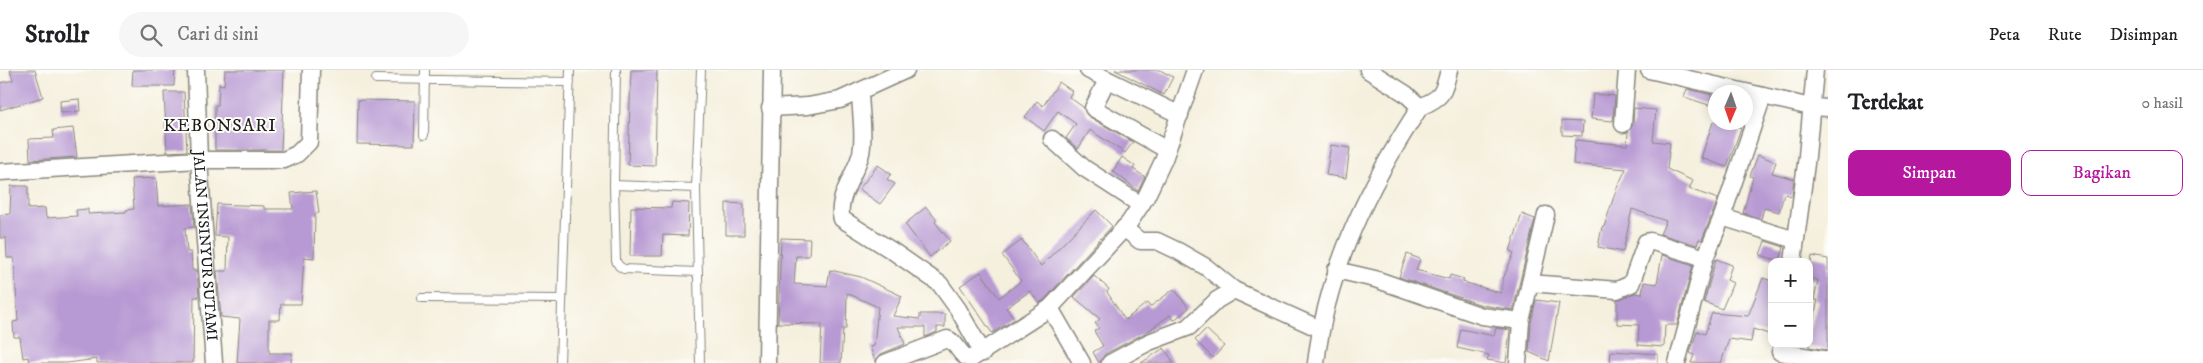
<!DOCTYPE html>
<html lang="id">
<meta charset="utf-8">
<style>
body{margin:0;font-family:"IM FELL DW Pica",serif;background:#f6f6f6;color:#202124}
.controls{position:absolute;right:15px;bottom:15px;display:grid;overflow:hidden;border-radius:10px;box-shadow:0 2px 12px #0003}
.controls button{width:45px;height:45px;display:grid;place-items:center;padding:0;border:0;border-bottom:1px solid #e0e0e0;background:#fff;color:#202124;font:25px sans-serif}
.compass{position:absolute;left:1708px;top:15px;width:45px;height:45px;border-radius:50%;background:#fff;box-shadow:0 2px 12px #0003;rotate:182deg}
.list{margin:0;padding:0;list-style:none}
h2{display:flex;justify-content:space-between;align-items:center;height:65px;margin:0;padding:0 20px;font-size:21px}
h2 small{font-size:16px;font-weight:400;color:#757577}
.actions{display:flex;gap:10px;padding:15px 20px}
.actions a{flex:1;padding:11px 0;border:1px solid #b5179e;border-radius:10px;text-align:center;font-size:18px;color:#b5179e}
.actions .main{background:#b5179e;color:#fff}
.icon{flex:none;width:28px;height:28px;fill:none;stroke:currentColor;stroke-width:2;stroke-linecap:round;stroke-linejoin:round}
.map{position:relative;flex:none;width:1828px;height:293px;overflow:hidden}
header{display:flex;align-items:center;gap:30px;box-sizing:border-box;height:70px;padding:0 25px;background:#fff;border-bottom:1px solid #e0e0e0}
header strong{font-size:24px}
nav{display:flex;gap:28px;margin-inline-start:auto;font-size:18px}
.search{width:350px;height:45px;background:#f6f6f6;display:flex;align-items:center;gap:12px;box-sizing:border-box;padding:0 18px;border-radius:28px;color:#757577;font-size:19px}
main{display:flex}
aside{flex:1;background:#fff}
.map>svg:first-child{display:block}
</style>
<header>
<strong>Strollr</strong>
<div class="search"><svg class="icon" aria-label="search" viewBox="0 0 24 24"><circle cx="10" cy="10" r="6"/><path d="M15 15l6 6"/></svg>Cari di sini</div>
<nav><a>Peta</a><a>Rute</a><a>Disimpan</a></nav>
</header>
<main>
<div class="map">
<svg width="1828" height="293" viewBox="0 0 1828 293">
<rect width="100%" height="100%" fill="#fdfcf7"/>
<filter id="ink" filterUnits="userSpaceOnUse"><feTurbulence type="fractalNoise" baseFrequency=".02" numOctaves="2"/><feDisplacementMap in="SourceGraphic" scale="10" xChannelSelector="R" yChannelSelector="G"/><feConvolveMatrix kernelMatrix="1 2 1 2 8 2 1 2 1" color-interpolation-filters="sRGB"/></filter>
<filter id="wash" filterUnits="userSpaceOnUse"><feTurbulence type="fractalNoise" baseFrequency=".0096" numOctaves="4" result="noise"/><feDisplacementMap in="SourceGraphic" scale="20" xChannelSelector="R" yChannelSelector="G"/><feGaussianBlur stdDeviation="1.12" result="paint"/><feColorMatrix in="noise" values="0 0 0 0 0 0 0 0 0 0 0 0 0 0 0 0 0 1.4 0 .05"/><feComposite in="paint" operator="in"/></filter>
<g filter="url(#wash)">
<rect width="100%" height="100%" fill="#f5f0de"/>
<g id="blocks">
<path fill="#b799d3" d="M10 0H35L43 27 0 40V13L13 10Z
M133 0H175L174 16H132Z
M225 0H284L281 80H215V35H218L219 14 224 15Z
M631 0H657L655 96 628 95Z
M1115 0H1160L1173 7 1164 25Z
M1059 12 1072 21 1069 27 1083 37 1088 46 1133 72 1125 83 1090 60 1078 79 1066 68 1076 54 1058 41 1044 61 1025 47 1037 31 1043 36Z
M1687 19 1712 25 1709 35 1684 27Z
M164 22H184L187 81 167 82Z
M1593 24 1615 26 1613 51 1591 49Z
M79 29 80 41 61 43 60 31Z
M358 30 415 31 414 75 357 74Z
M1634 38 1656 40 1653 71 1670 73 1667 99 1693 111 1689 119 1718 129 1702 170 1699 169 1697 175 1660 164 1666 151 1632 139 1623 182 1598 177 1602 157H1604L1616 120 1626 99 1573 94 1575 70 1627 75 1628 62 1633 55Z
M1562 51 1583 52 1582 66 1562 65Z
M1713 52H1727L1741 58 1727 97 1701 88Z
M73 58 77 87 30 90 29 69 54 68 53 60Z
M1331 75 1350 78 1346 108 1326 105Z
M1758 85 1776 92 1772 103 1794 109 1792 126 1784 124 1779 142 1764 138 1761 149 1743 143 1753 107 1750 106Z
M1122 87 1135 96 1133 99 1145 107 1138 121 1113 101Z
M878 95 891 104 887 109 895 114 880 134 859 119Z
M156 108 158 136 192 134 194 157 185 158 187 182H191L192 200H197L199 227H194L193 293H97V289L67 293H29L28 287 23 288 20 267H14L13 252 18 251 14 188H7L6 168H0V145L10 144 11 116H28V139L45 138 46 148 77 146 76 140 88 139V144L126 142V140L134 139 132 109Z
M316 121 319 143 315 144 314 188 304 187 301 234H281L280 250H269V283H292L291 293H237L240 249 221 247 217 201H227L228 167 215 166 217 134 264 136V139H293L291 123Z
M672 132 689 133 688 166 663 165 662 186H630L631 137 671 138Z
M726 133 744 134V165H726Z
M926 137 937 150 935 152 950 171 930 187 905 154Z
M1096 140 1112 156 1044 230 1039 233 1030 221 1006 238 1015 249 992 263 960 216 981 202 999 228 1021 211 1002 185 1022 170 1041 196Z
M1522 144 1535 149 1513 240 1482 235 1399 207 1407 184 1420 189 1416 200 1449 209 1450 205 1464 209 1463 212 1501 223 1503 209 1514 183 1510 181Z
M781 168 810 169 809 186H796L794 214 827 216 830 200 861 207 902 226 893 246 920 249V244H945V257H937V262L925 267V257H898L905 274 881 284 875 291 870 277 874 276 878 237 847 223 846 259H843L841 293H820L822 254 778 253Z
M1765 171 1784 177 1780 191 1760 185Z
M1662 185 1693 195 1677 255H1665L1664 277 1638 275 1639 255 1617 254V230L1634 223 1642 224 1644 212 1657 214Z
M1812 186 1828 189V280L1809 277V266L1818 230H1814L1818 210 1809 208Z
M1716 189 1732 195 1727 210 1733 213 1722 239 1704 232Z
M1094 206 1109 219 1107 222 1125 250 1147 233 1150 237 1174 219 1189 238 1174 250 1170 245 1147 262 1105 284 1099 293 1093 282 1103 276 1094 261 1099 258 1095 253 1100 249 1074 227Z
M1763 208 1772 211V265L1753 259 1751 272 1729 269 1721 293H1691L1694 285 1690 283 1697 261 1705 264 1712 243 1748 246Z
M1536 230 1559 233 1549 291 1529 282 1531 253Z
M1496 258 1510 260 1506 293 1487 290 1489 285 1457 278 1461 259 1494 266Z
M1206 259 1224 276 1213 288 1195 270Z
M1164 278 1174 293H1141Z
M1611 281 1658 284V293H1610Z"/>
</g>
</g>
<g filter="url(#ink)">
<use href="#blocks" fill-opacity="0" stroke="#88867d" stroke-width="1"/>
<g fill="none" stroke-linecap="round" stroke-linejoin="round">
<defs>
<path id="service" d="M616 0 614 115 696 118 701 0
M376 9 570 12
M424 65 425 0
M614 115 616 191 619 196 624 199 698 202
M696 118 700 293
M422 228 562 229
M560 293 570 0"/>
<g id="minor">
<path id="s1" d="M196 0 199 90 214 293"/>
<path d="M1088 0 1180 45"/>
<path d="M1649 0 1811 37 1828 38"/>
<path d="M1107 10 1093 38 1167 80"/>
<path d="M860 21C860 40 865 64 861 83 857 102 835 129 842 149L894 182 940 214 958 239 983 283"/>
<path d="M1420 37C1443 27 1443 24 1449 0"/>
<path d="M770 38 808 36 840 30 906 0"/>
<path d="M1623 54 1627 0"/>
<path d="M1052 69 1084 98 1141 135"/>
<path d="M0 102 199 90H284L297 84 309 72 311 0"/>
<path d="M1722 147 1795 170"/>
<path d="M1124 158 1140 171H1157L1178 181 1206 197 1234 220 1320 259"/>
<path d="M1793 192 1807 86 1815 0"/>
<path d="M1336 200 1375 209 1482 246 1521 251"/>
<path d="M1530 213 1617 220 1631 214 1646 172 1650 171 1705 188"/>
<path d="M1050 238 1082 293"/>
<path d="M1780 282 1828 290"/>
<path d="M767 293 772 0"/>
<path d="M885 293 947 269C958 272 959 287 971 289L1050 238 1129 153 1146 127 1164 89 1195 0"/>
<path d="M1110 293 1149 272 1189 257 1217 230 1234 220"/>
<path d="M1316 293C1327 199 1369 115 1420 37L1406 24 1368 0"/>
<path d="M1518 293 1521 251 1546 145"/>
<path d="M1677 293 1705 188 1722 147 1763 26"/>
</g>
</defs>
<use href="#service" stroke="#88867d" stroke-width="10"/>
<use href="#minor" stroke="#88867d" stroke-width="19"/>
<use href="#service" stroke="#fff" stroke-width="8"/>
<use href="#minor" stroke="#fff" stroke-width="16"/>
</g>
</g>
<g text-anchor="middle" stroke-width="4" stroke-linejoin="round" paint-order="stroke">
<g font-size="15" fill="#1c1c1c" stroke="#fdfcf7">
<text dy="5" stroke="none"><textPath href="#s1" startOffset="176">JALAN INSINYUR SUTAMI</textPath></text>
</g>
<g font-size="18" letter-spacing="1" fill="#1c1c1c" stroke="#fdfcf7">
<text x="220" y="61">KEBONSARI</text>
</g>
</g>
</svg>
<div class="controls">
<button>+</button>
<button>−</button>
</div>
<svg class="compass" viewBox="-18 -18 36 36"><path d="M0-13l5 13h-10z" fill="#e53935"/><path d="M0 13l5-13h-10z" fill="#757577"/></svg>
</div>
<aside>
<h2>Terdekat<small>0 hasil</small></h2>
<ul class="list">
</ul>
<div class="actions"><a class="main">Simpan</a><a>Bagikan</a></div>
</aside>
</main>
